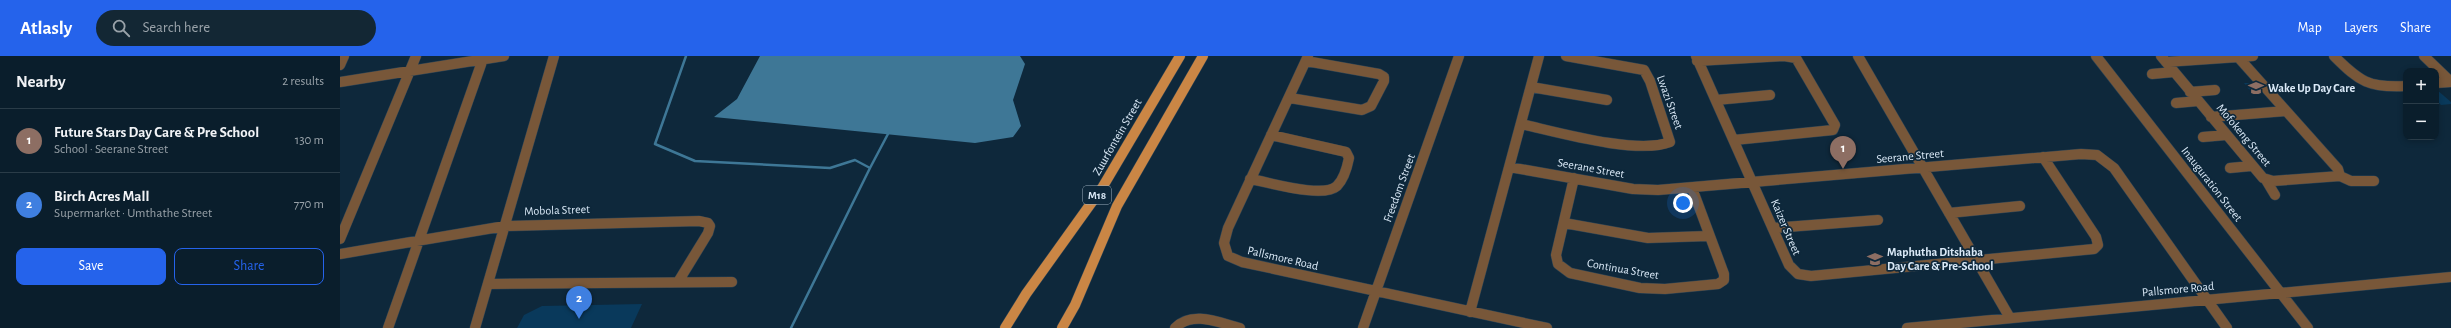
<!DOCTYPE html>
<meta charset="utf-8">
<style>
body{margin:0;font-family:"Alegreya Sans",sans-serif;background:#132734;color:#f1f3f6}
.controls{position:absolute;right:12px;top:12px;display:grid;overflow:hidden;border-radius:8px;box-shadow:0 2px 6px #0003}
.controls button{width:36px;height:36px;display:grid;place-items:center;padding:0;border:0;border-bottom:1px solid #2a3c48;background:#0a1e2c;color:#f1f3f6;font:20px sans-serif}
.you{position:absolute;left:1343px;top:147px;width:14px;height:14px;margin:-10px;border:3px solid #fff;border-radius:50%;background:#1a73e8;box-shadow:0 0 0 6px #1a73e833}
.badge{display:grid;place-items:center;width:26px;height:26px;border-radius:50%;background:#2563eb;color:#fff;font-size:13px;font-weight:700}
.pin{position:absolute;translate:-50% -33px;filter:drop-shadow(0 1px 2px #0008)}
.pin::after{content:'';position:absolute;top:21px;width:14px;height:12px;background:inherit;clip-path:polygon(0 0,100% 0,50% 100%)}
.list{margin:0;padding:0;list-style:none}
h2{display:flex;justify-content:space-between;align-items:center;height:52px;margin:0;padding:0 16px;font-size:17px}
h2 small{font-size:13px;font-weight:400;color:#99a2a9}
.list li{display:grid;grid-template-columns:26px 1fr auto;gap:12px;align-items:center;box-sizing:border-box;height:64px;padding:0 16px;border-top:1px solid #2a3c48}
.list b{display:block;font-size:15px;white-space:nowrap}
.list p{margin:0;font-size:13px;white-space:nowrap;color:#99a2a9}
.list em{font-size:13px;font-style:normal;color:#99a2a9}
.actions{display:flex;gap:8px;padding:12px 16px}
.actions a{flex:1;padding:9px 0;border:1px solid #2563eb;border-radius:8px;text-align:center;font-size:14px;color:#2563eb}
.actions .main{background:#2563eb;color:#fff}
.icon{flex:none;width:22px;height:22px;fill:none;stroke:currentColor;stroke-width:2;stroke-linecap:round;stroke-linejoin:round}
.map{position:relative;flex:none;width:2111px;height:272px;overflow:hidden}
header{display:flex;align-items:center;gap:24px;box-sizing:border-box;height:56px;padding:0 20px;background:#2563eb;color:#fff}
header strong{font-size:19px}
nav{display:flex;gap:22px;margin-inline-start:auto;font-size:14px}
.search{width:280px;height:36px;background:#132734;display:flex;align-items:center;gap:10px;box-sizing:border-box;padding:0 14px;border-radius:22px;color:#99a2a9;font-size:15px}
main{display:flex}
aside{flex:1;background:#0a1e2c}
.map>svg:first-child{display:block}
</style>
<header>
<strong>Atlasly</strong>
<div class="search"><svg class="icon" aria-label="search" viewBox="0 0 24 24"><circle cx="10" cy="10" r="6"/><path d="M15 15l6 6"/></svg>Search here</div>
<nav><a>Map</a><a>Layers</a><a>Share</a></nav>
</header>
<main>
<aside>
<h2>Nearby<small>2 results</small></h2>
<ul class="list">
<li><span class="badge" style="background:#8d6e63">1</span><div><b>Future Stars Day Care &amp; Pre School</b><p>School · Seerane Street</p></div><em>130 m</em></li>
<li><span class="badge" style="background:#3f7fe0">2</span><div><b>Birch Acres Mall</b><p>Supermarket · Umthathe Street</p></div><em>770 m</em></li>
</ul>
<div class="actions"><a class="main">Save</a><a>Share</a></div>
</aside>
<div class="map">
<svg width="2111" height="272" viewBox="0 0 2111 272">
<rect width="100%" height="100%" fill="#0e283b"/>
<path fill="#3e7796" d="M420 0H680L685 8 673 44 681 70 673 81 635 87 374 61 397 43Z"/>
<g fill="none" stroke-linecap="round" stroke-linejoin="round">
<path stroke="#3e7796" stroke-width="2.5" d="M346 0 315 88 355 105 490 112 515 104 530 112 451 272
M530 112 549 76"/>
</g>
<path fill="#09395b" d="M1904 27H1912L1920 36 1912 37Z
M2096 33 2111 46V48L2101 49 2096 44Z
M302 248 291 272H177L184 259 202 250Z"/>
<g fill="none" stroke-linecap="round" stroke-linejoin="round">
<defs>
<path id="minor" d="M968 0 888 172 884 187 888 200 902 206 1207 272
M1356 0 1449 209 1458 218 1471 220 1754 193 1758 189 1756 181 1703 101
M1518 0 1670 262
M1756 0 1968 272
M1821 0 1923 122 1933 125 2000 120 1998 113 1898 1
M1994 0C2020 26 2029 32 2066 30
M2084 0 2111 26
M1357 5 1444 0 1456 2 1495 69 1493 74 1394 84
M1826 6 1913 0
M0 9 4 0
M1812 18 1834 16
M0 26 164 0
M2096 27 2111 26
M1191 31 1267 44
M1850 36 1875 34
M950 42 1022 54 1031 50 1044 25V21L1039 18 966 5
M1376 44 1430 39
M1836 47 1858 45
M1871 61 1946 55
M1181 68C1217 76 1297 99 1330 86L1310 25 1304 14 1226 0
M1863 81 1886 79
M1169 111 1293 133 1318 134 1741 98 1757 99 1774 112 1887 272
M1890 112 1911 110
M2000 120 2011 125H2034
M1234 122 1216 199 1218 208 1230 217 1300 232 1325 233 1378 228 1384 224V218L1352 132
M910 123C929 126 983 143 997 130 1004 123 1007 112 1009 102L1006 96 931 79
M1926 124 1935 139
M1609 157 1680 150
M1224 167 1308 182 1368 180
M1433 172 1538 164
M0 183 76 0
M0 198 165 170 359 165 368 167 370 170 368 177 338 226
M149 228 392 226
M1130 256 1199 0
M48 272 144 0
M135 272 214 0
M835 272C852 254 880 267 900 272
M1023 272 1119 0
M1567 272 2111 221"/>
<path id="major" d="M665 272 686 238 762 132 840 0
M722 272 735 249 777 150 863 0"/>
</defs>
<use href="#minor" stroke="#2b4355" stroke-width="11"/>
<use href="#major" stroke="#2b4355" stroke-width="11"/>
<use href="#minor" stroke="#785739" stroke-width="10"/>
<use href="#major" stroke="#ca8645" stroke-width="10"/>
</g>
<defs>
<symbol id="school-bare" viewBox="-9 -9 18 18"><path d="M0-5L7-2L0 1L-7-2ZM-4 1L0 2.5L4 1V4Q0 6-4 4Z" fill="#8d6e63" stroke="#0e283b" stroke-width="2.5" paint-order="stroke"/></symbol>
</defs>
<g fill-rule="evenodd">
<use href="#school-bare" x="1905" y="21" width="22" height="22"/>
<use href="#school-bare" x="1524" y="192" width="22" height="22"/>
</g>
<g text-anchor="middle" stroke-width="3.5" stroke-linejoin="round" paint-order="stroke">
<rect fill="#0e283b" stroke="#9dafbf" stroke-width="1" x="743" y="130" width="28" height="18" rx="3"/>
<g font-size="11" font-weight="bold" fill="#dae9f7">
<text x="757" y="143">M18</text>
</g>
<g font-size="12" font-weight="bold" fill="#dae9f7" stroke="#0e283b" text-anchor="start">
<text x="1928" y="36">Wake Up Day Care</text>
<text x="1547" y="200">Maphutha Ditshaba<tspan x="1547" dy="14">Day Care &amp; Pre-School</tspan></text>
</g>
<g font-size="12" fill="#dae9f7" stroke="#0e283b">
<text transform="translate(1330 46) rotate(70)" y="4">Lwazi Street</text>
<text transform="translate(1904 79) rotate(50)" y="4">Mofokeng Street</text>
<text transform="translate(777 81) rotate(-60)" y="4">Zuurfontein Street</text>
<text transform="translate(1570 100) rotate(-5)" y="4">Seerane Street</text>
<text transform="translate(1251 112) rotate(10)" y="4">Seerane Street</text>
<text transform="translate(1872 128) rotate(52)" y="4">Inauguration Street</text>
<text transform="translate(1059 132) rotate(-70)" y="4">Freedom Street</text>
<text transform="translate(217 154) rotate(-2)" y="4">Mobola Street</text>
<text transform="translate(1446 171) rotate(67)" y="4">Kaizer Street</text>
<text transform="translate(943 202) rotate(13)" y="4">Pallsmore Road</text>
<text transform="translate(1283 213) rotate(10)" y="4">Continua Street</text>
<text transform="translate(1838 233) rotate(-5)" y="4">Pallsmore Road</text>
</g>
</g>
</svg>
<div class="controls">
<button>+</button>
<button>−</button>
</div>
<div class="you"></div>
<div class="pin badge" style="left:1503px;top:113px;background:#8d6e63">1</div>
<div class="pin badge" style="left:239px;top:263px;background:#3f7fe0">2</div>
</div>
</main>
